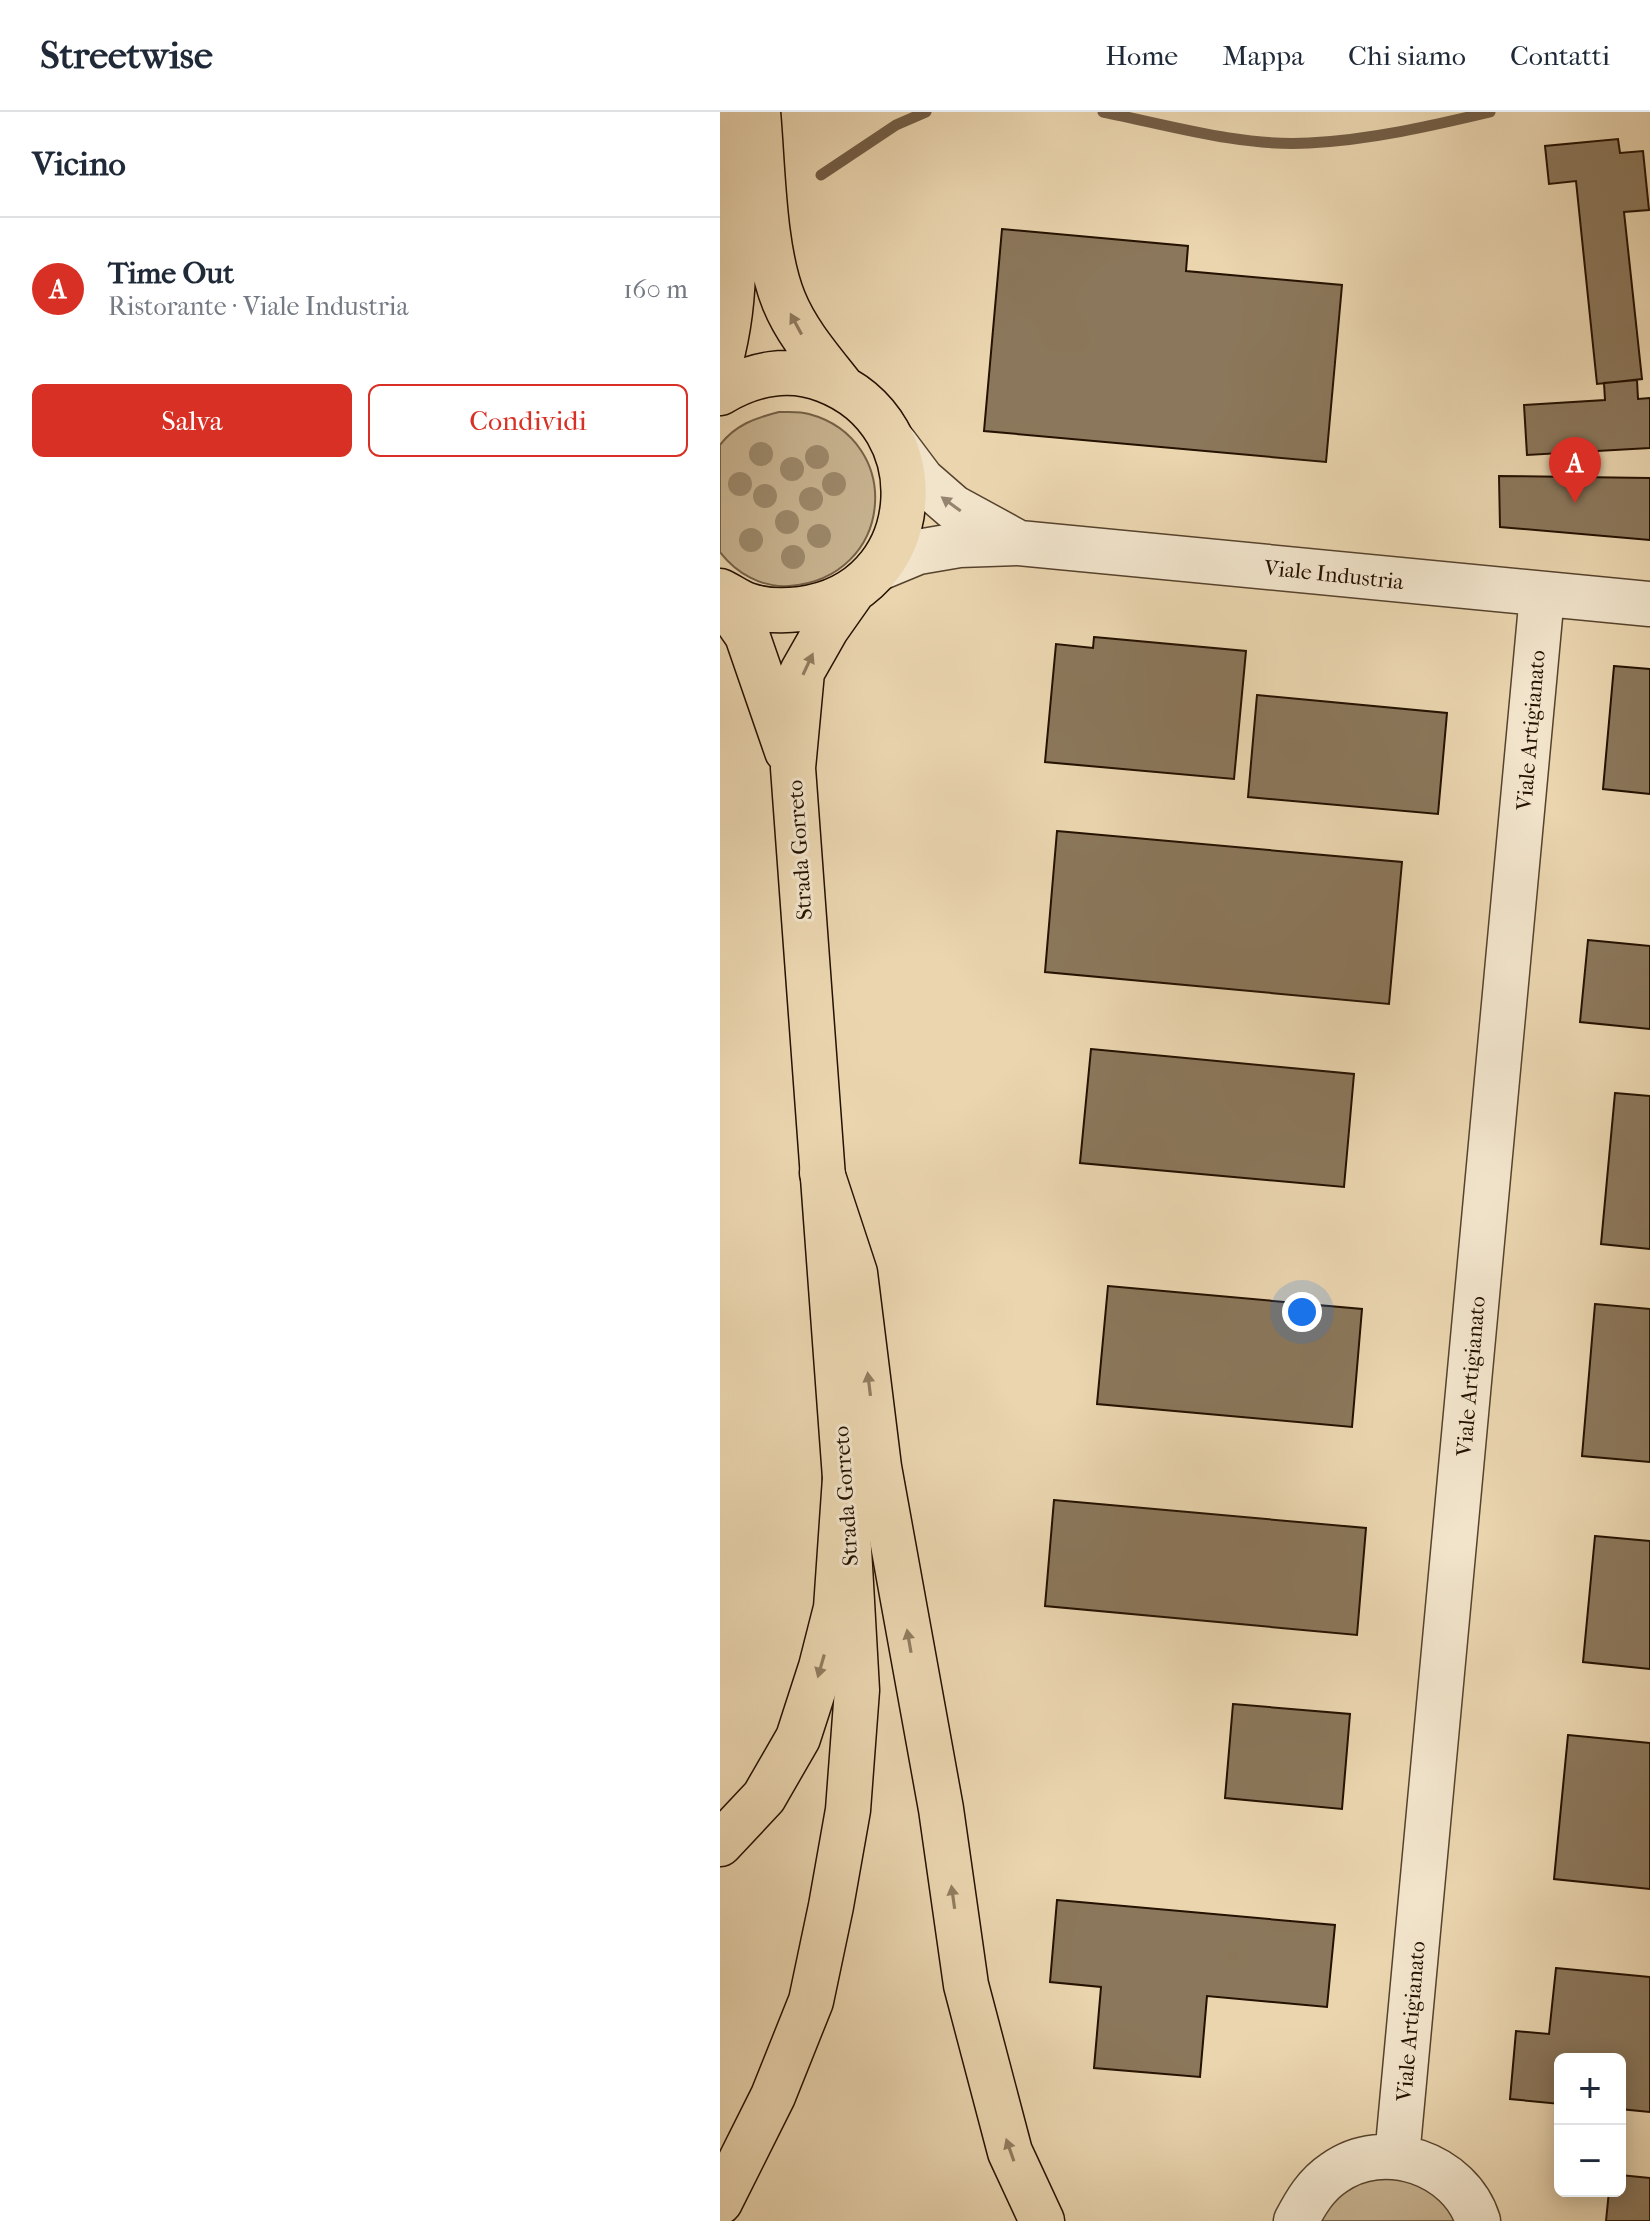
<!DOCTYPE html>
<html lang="it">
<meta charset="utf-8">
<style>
body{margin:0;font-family:"IM FELL French Canon",serif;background:#f2f2f3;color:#1f2937}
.controls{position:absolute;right:24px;bottom:24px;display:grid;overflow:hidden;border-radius:12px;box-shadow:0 4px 20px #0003}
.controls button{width:72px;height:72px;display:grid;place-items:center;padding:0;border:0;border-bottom:2px solid #e0e1e3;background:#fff;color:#1f2937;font:40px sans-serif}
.you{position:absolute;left:582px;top:1200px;width:28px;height:28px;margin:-20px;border:6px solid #fff;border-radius:50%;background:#1a73e8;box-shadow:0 0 0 12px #1a73e833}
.badge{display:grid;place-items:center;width:52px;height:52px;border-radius:50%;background:#d93025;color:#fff;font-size:26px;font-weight:700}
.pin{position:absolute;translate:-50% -66px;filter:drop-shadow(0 2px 4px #0008)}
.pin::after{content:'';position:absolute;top:42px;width:28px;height:24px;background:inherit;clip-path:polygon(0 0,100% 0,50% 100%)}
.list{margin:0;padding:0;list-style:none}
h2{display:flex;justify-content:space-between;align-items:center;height:104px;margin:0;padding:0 32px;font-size:34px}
h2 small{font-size:26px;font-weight:400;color:#747a83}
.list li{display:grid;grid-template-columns:52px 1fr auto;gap:24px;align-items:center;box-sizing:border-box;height:144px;padding:0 32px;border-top:2px solid #e0e1e3}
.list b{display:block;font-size:30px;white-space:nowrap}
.list p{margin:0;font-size:26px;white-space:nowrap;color:#747a83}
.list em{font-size:26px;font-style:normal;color:#747a83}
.actions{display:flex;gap:16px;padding:24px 32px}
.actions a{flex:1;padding:18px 0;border:2px solid #d93025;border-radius:12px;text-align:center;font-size:28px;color:#d93025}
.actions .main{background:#d93025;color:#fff}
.map{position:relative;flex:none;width:930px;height:2109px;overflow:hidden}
header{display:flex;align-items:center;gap:48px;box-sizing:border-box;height:112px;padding:0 40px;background:#fff;border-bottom:2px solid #e0e1e3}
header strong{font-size:38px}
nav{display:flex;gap:44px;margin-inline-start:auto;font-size:28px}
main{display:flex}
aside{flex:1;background:#fff}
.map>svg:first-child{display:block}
</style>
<header>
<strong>Streetwise</strong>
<nav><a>Home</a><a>Mappa</a><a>Chi siamo</a><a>Contatti</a></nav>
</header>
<main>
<aside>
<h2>Vicino<small></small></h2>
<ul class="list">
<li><span class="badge">A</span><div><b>Time Out</b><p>Ristorante · Viale Industria</p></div><em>160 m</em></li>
</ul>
<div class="actions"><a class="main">Salva</a><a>Condividi</a></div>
</aside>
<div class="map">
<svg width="930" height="2109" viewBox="0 0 930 2109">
<rect width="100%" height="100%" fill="#ead5af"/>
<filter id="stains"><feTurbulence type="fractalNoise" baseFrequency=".0025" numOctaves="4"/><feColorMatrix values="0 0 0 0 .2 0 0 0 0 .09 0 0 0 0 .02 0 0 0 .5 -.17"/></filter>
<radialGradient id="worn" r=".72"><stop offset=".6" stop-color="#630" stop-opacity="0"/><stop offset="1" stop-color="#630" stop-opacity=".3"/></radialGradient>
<path fill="#c8b491" stroke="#766248" stroke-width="2" d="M59 300C68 300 80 299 89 302 185 328 175 466 69 474 42 476 16 461 0 440V333C15 313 35 306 59 300Z
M696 2064 746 2109H592L639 2066Z"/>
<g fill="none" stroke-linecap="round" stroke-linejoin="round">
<path stroke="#735e46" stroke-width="11" d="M383 0C448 13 522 35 589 31 650 28 711 14 770 0
M101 63 176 13 206 0"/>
</g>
<path fill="#8b775b" stroke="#241100" stroke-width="2" d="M898 27 900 41 923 39 929 98 904 100 922 267 877 272 856 69 829 72 825 34Z
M282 117 468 134 466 159 622 173 606 350 264 319Z
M917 268 918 287 930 286V336L807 343 804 293 885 288 884 271Z
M779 364 930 366V428L780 415Z
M374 525 526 539 514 667 325 650 336 532 373 536Z
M894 554 930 557V682L883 677Z
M537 583 727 601 718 702 528 685Z
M337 719 682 750 669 892 325 860Z
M868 828 930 834V917L860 910Z
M371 937 634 962 624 1075 360 1051Z
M895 981 930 984V1137L881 1132Z
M388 1174 642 1197 632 1315 377 1292Z
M875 1192 930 1197V1350L862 1344Z
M334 1388 646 1416 637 1523 325 1494Z
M875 1424 930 1429V1557L863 1550Z
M513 1592 630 1602 622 1697 505 1686Z
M848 1623 930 1631V1777L834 1767Z
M337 1788 615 1813 607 1895 487 1884 480 1965 374 1956 381 1875 330 1870Z
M836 1856 930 1865V2000L900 1997V1947H840V1992L790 1987 796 1919 829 1922Z
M900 2063 930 2066V2109H886L889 2079H900Z"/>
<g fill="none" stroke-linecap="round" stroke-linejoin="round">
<defs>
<path id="minor" d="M175 332 202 368 233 395 297 430
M157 457 198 440 239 433 299 431 930 492
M677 2045 822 483
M576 2109C586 2090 596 2073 614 2061 664 2025 740 2052 758 2109"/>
<path id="major" d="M38 0C43 55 43 138 64 189 77 221 101 248 122 275
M0 8C11 94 23 166 0 251
M0 281C32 262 69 254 105 268 220 312 206 481 81 497 64 499 44 499 27 493 18 490 9 483 0 479
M0 484 27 523 67 639
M0 2090 53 1984 91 1889 111 1794 128 1698 137 1578 125 1366 73 656 82 560 107 516 133 479"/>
<path id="highway" d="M102 1061 135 1161 159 1355 221 1697 246 1873 290 2040 322 2109
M0 1732 44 1685 78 1626 101 1555 116 1496 125 1366"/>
</defs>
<use href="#minor" stroke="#56422c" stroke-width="47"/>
<use href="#major" stroke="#241100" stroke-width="47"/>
<use href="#highway" stroke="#241100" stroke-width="47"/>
<use href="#minor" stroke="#f1e4cb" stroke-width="44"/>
<use href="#major" stroke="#ead5af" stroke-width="44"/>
<use href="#highway" stroke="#ead5af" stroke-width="44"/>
</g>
<g fill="#9c896b">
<circle cx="41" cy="342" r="12"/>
<circle cx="97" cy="345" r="12"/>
<circle cx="72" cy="357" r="12"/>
<circle cx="20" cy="372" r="12"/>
<circle cx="114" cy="372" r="12"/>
<circle cx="45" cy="384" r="12"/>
<circle cx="91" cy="387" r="12"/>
<circle cx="67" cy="410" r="12"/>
<circle cx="99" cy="424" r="12"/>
<circle cx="31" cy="428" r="12"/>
<circle cx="73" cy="445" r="12"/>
</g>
<defs><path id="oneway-solid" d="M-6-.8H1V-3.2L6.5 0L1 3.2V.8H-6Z" transform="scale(2)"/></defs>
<g fill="#917d60">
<use href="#oneway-solid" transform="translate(76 212) rotate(-118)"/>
<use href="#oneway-solid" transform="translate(88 552) rotate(-65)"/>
<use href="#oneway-solid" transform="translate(149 1272) rotate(-97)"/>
<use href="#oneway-solid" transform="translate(189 1529) rotate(-100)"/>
<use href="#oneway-solid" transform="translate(101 1554) rotate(106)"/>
<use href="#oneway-solid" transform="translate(233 1785) rotate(-98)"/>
<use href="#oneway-solid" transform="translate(290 2038) rotate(-109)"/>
</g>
<use fill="#958570" href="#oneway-solid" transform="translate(231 392) rotate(-144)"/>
<g text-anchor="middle" stroke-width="6" stroke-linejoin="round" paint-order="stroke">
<g font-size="22" fill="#241100" stroke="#f1e4cb">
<text transform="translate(614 462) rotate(6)" y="8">Viale Industria</text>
<text transform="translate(810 618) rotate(-85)" y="8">Viale Artigianato</text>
<text transform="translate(79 738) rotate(-94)" y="8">Strada Gorreto</text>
<text transform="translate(750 1264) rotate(-85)" y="8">Viale Artigianato</text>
<text transform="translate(125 1384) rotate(-94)" y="8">Strada Gorreto</text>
<text transform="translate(690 1909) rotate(-85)" y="8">Viale Artigianato</text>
</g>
</g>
<rect width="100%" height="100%" filter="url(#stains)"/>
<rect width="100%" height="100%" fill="url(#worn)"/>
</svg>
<div class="controls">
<button>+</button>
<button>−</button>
</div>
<div class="you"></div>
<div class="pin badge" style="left:855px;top:391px">A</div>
</div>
</main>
